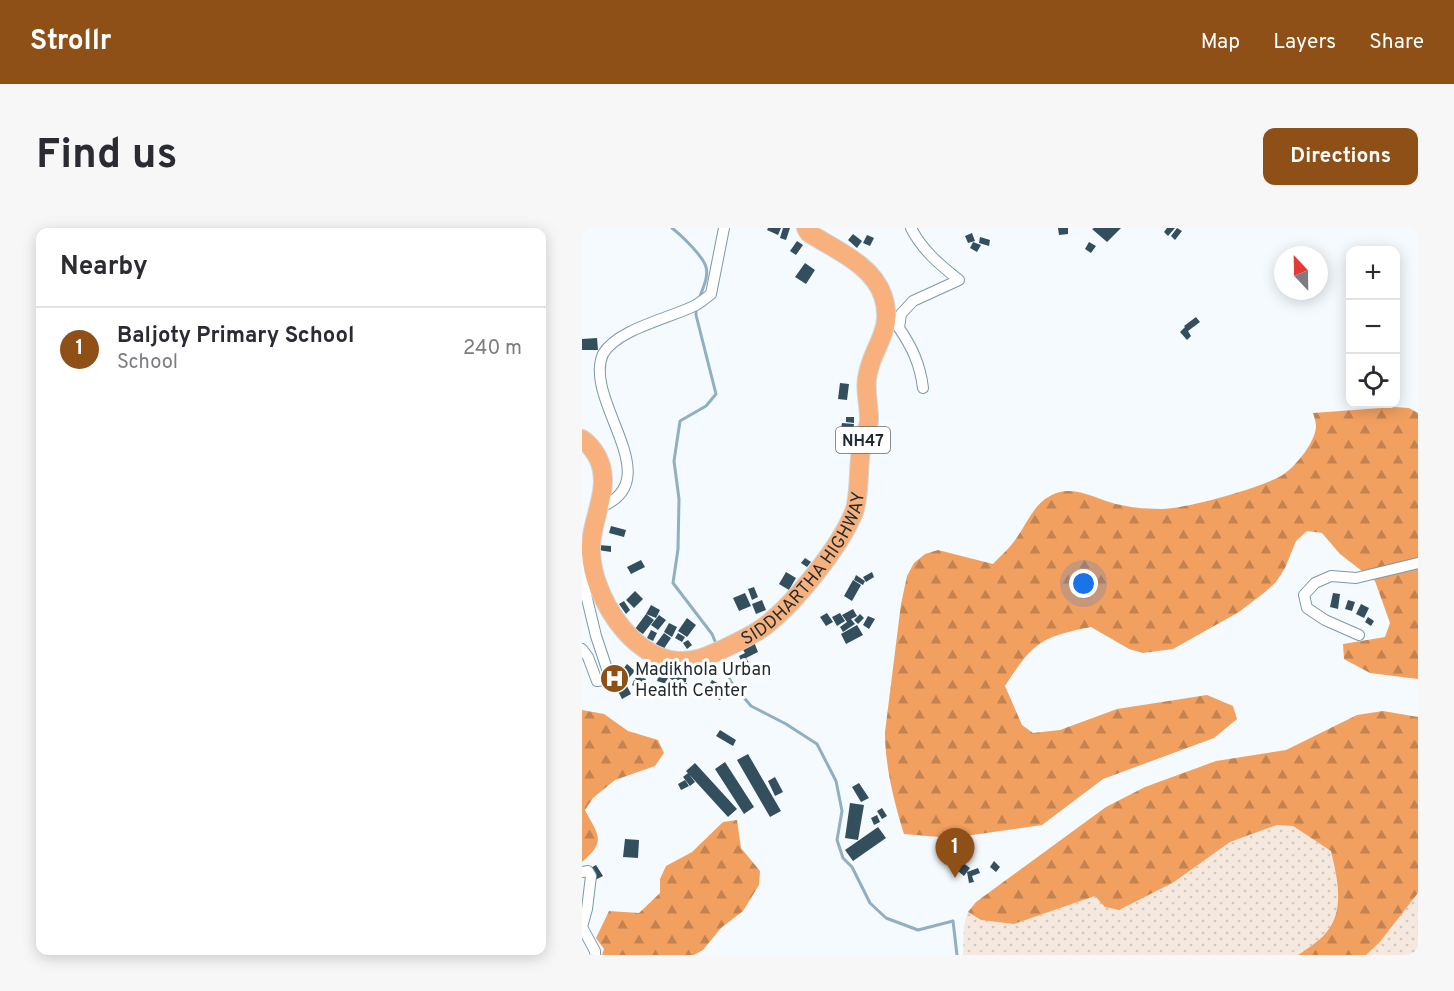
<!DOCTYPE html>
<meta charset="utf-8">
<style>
body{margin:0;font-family:Overpass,sans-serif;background:#f7f7f7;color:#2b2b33}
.controls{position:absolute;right:18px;top:18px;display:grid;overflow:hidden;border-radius:12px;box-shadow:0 3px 15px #0003}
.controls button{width:54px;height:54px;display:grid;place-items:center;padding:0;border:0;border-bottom:2px solid #e1e1e2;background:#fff;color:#2b2b33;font:30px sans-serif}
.compass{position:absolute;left:692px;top:18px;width:54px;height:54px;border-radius:50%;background:#fff;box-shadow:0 3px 15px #0003;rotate:338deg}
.you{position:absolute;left:502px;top:356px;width:21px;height:21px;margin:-15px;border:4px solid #fff;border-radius:50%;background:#1a73e8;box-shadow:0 0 0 9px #1a73e833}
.badge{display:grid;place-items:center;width:39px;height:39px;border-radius:50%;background:#8f5018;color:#fff;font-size:20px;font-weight:700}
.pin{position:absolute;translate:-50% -50px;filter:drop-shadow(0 2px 3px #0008)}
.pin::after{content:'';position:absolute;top:32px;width:21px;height:18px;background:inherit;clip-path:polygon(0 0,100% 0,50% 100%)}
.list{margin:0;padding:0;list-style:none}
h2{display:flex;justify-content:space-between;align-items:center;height:78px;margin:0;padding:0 24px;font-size:26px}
h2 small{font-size:20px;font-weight:400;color:#7c7c81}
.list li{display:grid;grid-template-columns:39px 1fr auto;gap:18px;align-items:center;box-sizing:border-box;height:84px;padding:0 24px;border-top:2px solid #e1e1e2}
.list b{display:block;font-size:22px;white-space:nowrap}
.list p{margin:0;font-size:20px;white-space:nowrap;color:#7c7c81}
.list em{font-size:20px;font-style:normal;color:#7c7c81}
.icon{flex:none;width:33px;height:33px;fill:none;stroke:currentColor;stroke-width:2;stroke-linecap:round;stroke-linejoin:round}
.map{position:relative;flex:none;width:836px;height:727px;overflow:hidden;border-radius:12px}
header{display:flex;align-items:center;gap:36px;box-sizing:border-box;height:84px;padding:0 30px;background:#8f5018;color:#fff}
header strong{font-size:28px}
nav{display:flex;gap:33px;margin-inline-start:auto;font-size:21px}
.intro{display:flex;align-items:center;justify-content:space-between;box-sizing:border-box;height:144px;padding:0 36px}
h1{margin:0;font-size:42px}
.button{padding:15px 27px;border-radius:12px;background:#8f5018;color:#fff;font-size:21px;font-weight:700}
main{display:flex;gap:36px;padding:0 36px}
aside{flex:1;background:#fff;border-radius:12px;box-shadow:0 3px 15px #0003}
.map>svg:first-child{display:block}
</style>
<header>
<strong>Strollr</strong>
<nav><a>Map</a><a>Layers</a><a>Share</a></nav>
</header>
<div class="intro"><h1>Find us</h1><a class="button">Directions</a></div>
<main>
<aside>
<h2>Nearby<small></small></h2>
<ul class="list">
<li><span class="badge">1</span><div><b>Baljoty Primary School</b><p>School</p></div><em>240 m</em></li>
</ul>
</aside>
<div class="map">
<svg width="836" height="727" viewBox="0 0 836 727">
<defs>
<pattern id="grass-dots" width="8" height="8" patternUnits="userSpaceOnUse" patternTransform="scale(1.5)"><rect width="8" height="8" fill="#f5e8de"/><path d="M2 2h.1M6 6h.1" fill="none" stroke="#d2c7bf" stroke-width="1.8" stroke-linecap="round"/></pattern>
<pattern id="forest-firs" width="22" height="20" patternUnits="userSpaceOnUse" patternTransform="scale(1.5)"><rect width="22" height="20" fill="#f2a060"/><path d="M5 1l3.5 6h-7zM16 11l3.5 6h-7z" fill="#c38350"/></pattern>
</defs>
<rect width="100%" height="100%" fill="#f4fafe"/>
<path fill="url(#grass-dots)" d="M695 597 711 598 749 623C755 651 764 683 743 706 736 714 725 721 716 727H381C382 712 380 698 386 684L399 692 432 696 513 668 592 654 648 614Z
M836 665V727H784L797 715Z"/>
<path fill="url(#forest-firs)" d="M813 179 827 180 836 185V451L788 445 762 431 761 416 803 409 808 395 793 353 758 326 740 305 725 303 714 313 703 340 694 354 683 364 657 384 591 421 561 425 547 421 509 399C458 409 451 415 423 458L440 497 451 505 478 502 535 481 625 467 651 478 655 491 632 510 521 551 460 597 369 610 322 606C312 574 303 538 303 504L319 376 325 348 332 335 343 326 356 322 411 336C417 329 425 323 430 316 446 297 451 271 478 264 498 259 520 274 539 277 552 280 567 281 580 281 603 281 683 259 702 246 714 238 734 213 734 198 734 194 732 188 731 185Z
M0 482 22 486 46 503 76 512 82 525 73 538 33 552 11 570 3 582C16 607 25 613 0 634Z
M801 483 836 489V665L797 715 784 727H716C725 721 736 714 743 706 764 683 755 650 749 623L711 598 695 597 648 614 592 654 537 682 523 679 513 668 432 696 399 692 386 684 394 674 524 579 563 559 634 533 704 522 775 487Z
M155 592 159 620 178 643 177 657 161 683 139 700 121 722 112 727H20L22 721 14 710 27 683 57 685 78 665V651L84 638 110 624 141 594Z"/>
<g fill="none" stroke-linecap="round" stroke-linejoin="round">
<path stroke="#90afc0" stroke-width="3" d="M90 0C99 7 121 28 124 39 127 49 120 62 117 71
M114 80V87L134 166 124 178 98 193 92 233 97 271 96 321 91 355 130 406 135 418
M139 430 149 454 169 478 204 496 235 516 254 553 260 583 255 612 261 630 270 639 288 675 304 690 336 702 371 693 375 727"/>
</g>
<path fill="#334e5d" d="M186 0H199L196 7 185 2Z
M201 0H208L204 12 198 10Z
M476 0H486V6L477 7Z
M512 0H539L525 14 510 1Z
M585 0H593L586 8 582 4Z
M595 0 600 3 593 12 589 8Z
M390 5 393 13 386 15 383 8Z
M271 6 280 13 275 20 266 12Z
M285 7 292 10 288 18 281 15Z
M398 9 408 12 407 18 397 15Z
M215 13 221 17 214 27 208 23Z
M391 14 399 17 395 24 388 20Z
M507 14 514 18 509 25 503 21Z
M223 35 233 42 224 56 213 49Z
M614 89 618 94 606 103 609 108 605 112 598 104 603 99 602 98Z
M15 110 16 122H0V111Z
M258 155 267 156 265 172 256 171Z
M264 189H272V195L264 194Z
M260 195 272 196 271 202 259 201Z
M29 298 44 302 42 309 27 305Z
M16 317 29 318V324L16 322Z
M223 330 229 334 225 339 219 335Z
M59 332 63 339 49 346 45 339Z
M204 344 214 350 207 362 197 356Z
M290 344 292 349 284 354 281 349Z
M274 347 283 353 281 357 272 352Z
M271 352 279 357 270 373 262 368Z
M172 359 176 369 170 372 166 361Z
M53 363 61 371 52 380 44 372Z
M163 365 169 378 157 383 151 370Z
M751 365 758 366 756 381 748 379Z
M180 372 184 382 174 386 170 376Z
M766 372 773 374 770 383 763 381Z
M42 373 48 382 44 386 37 376Z
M779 376 787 380 782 390 774 386Z
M69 377 78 382 74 390 64 386Z
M271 381 275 388 269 391 273 396 261 404 258 399 265 394 260 387Z
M245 385 251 394 244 398 238 389Z
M258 385 263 393 255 398 250 389Z
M64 386 72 392 61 406 53 401Z
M278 386 282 390 276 396 272 392Z
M77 387 84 392 76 402 69 397Z
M286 388 293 391 287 401 281 397Z
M786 389 792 393 789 398 783 394Z
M105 390 114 397 105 409 96 403Z
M87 395 95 399 90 409 82 404Z
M275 397 281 407 264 416 259 406Z
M69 402 75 405 71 413 65 410Z
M82 405 89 410 81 422 73 417Z
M96 405 103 409 100 414 93 410Z
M106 412 110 417 105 421 101 415Z
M172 414 176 424 164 430 167 435 161 437 157 428 163 425 160 420Z
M45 436 53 443 45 452 38 445Z
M65 440 76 443 75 449 64 446Z
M89 442 105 443 104 454 97 455H105L104 469 84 467 85 456 75 453 77 446 86 449 85 453 88 454Z
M55 447 64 451 62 455 53 451Z
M52 452 61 456 58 461 50 457Z
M130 452 139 457 131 470 122 465Z
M43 454 49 466 40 471 34 459Z
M138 461 143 464 138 472 133 469Z
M138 502 154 512 151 518 134 508Z
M166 526 199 583 188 589 155 532Z
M143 534 172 579 162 586 133 541Z
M113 535 155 581 146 589 104 543Z
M106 545 113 554 108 558 101 549Z
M193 549 201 564 193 568 186 553Z
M103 552 107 558 99 562 96 556Z
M277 555 287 570 279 574 270 559Z
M268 575 282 577 276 612 263 610Z
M300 580 305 588 300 591 295 583Z
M295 587 298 594 292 597 289 590Z
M296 599 304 610 271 633 263 622Z
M43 611 57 612 56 630 41 629Z
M377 632 388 640 382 648 372 640Z
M412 633 418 639 414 644 408 639Z
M14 637 21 648 13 652 7 641Z
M396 640 398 645 390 648 392 654 387 655 385 644Z"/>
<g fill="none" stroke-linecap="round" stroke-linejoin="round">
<defs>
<path id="street" d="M329 0C340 22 358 37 377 52L331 73 319 86 317 100C330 119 338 136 341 160
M16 280C90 254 0 173 21 126 35 101 89 90 114 77 119 74 124 70 129 66L142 0
M777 407 743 392 725 380 722 367 733 355 749 348 774 350 836 335
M0 421 6 429 15 453 23 452 26 444 14 408 0 350 1 338 8 324
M0 644 6 643 9 648 5 681 0 699 13 723V727"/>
<g id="highway">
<path id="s1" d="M0 211C6 215 11 221 15 228 32 260 7 291 9 325 11 368 49 430 96 433 113 434 125 428 139 422 154 415 170 408 183 398 213 375 258 319 272 284 278 268 276 239 279 221 281 211 287 201 287 191 287 176 282 159 286 145 292 116 312 102 301 68 291 37 252 21 227 5L224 0"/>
</g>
</defs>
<use href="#street" stroke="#7c99aa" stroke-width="12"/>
<use href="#highway" stroke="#d2d5d6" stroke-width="20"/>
<use href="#street" stroke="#fff" stroke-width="10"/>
<use href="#highway" stroke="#f8b17c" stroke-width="18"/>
</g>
<defs>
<symbol id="hospital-disc" viewBox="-11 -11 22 22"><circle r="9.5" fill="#8f5018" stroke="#fff"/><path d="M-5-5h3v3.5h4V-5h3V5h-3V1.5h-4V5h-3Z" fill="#fff"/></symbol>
</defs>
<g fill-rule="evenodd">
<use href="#hospital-disc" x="16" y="434" width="33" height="33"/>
</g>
<g text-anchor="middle" stroke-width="6" stroke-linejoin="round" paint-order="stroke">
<rect fill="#fff" stroke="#626b6f" stroke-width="1.5" x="254" y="199" width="54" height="26" rx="4.5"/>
<g font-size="16" font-weight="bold" fill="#1f2b31">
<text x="281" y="218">NH47</text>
</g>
<g font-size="18" fill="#1f2b31" stroke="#fff">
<text dy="6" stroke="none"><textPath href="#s1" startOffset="436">SIDDHARTHA HIGHWAY</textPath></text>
</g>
<g font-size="18" fill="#1f2b31" stroke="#fff" text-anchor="start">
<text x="53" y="447">Madikhola Urban<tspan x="53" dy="21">Health Center</tspan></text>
</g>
</g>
</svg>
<div class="controls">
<button>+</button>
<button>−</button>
<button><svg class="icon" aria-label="locate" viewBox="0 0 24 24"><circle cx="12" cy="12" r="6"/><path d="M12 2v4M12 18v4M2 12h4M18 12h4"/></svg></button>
</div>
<svg class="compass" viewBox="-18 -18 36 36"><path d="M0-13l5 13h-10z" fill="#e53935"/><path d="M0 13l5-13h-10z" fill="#7c7c81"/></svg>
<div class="you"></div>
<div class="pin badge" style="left:373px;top:650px">1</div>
</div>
</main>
